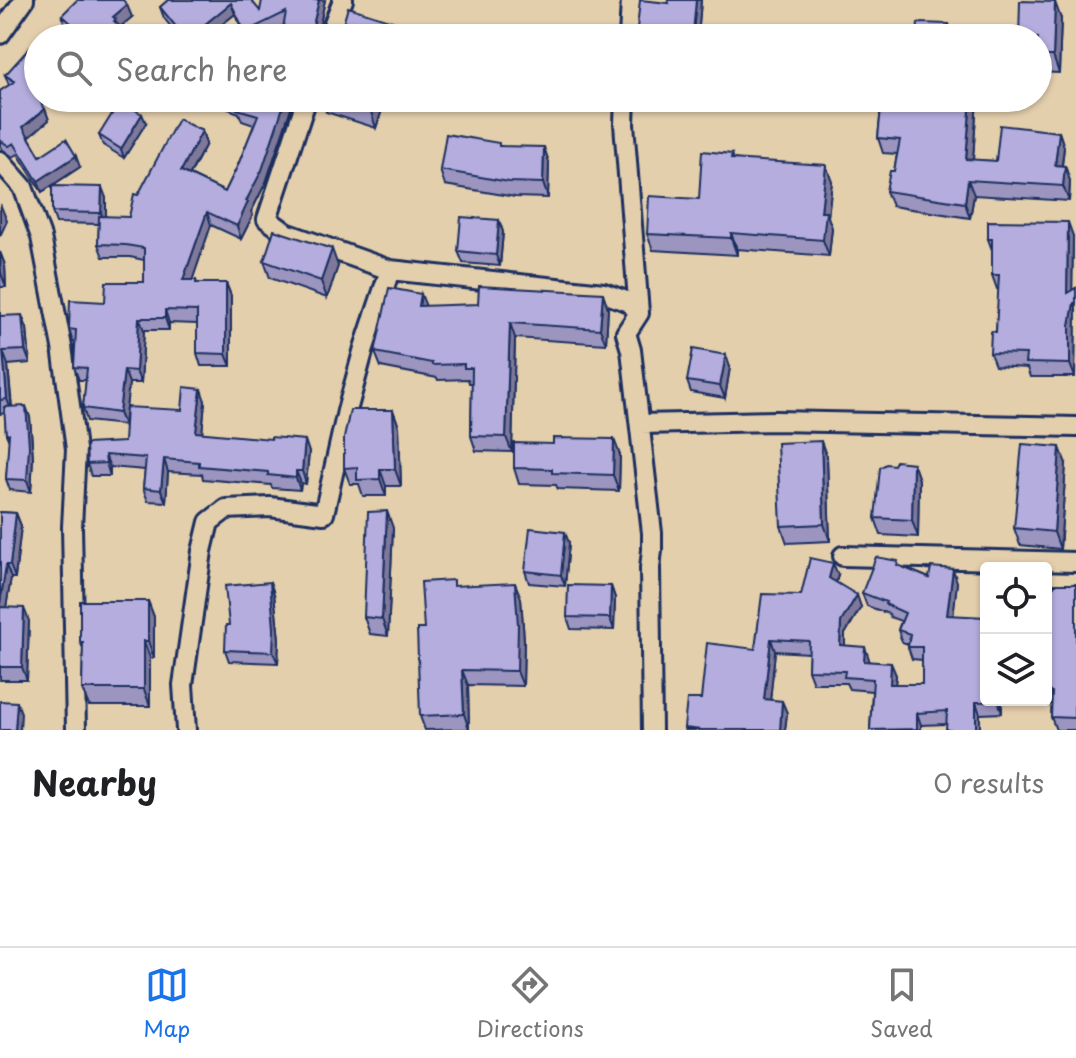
<!DOCTYPE html>
<style>
body{margin:0;font-family:"Playpen Sans",sans-serif;background:#f6f6f6;color:#202124}
.controls{position:absolute;right:24px;bottom:24px;display:grid;overflow:hidden;border-radius:8px;box-shadow:0 2px 6px #0004}
.controls button{width:72px;height:72px;display:grid;place-items:center;padding:0;border:0;border-bottom:2px solid #e0e0e0;background:#fff;color:#202124;font:40px sans-serif}
.list{margin:0;padding:0;list-style:none}
h2{display:flex;justify-content:space-between;align-items:center;height:104px;margin:0;padding:0 32px;font-size:34px}
h2 small{font-size:26px;font-weight:400;color:#757577}
.icon{flex:none;width:44px;height:44px;fill:none;stroke:currentColor;stroke-width:2;stroke-linecap:round;stroke-linejoin:round}
.map{position:relative;flex:none;width:1076px;height:730px;overflow:hidden}
.search{position:absolute;background:#fff;box-shadow:0 2px 6px #0004;left:24px;right:24px;top:24px;height:88px;display:flex;align-items:center;gap:20px;box-sizing:border-box;padding:0 28px;border-radius:44px;color:#757577;font-size:30px}
.sheet{height:216px;background:#fff}
nav{display:flex;justify-content:space-around;align-items:center;box-sizing:border-box;height:112px;border-top:2px solid #e0e0e0;background:#fff;font-size:22px;color:#757577}
nav a{display:grid;justify-items:center;gap:4px}
nav .on{color:#1a73e8}
.map>svg:first-child{display:block}
</style>
<div class="map">
<svg width="1076" height="730" viewBox="0 0 1076 730">
<rect width="100%" height="100%" fill="#e4cfad"/>
<filter id="ink" filterUnits="userSpaceOnUse"><feTurbulence type="fractalNoise" baseFrequency=".0125" numOctaves="2"/><feDisplacementMap in="SourceGraphic" scale="16" xChannelSelector="R" yChannelSelector="G"/><feConvolveMatrix kernelMatrix="1 2 1 2 8 2 1 2 1" color-interpolation-filters="sRGB"/></filter>
<g filter="url(#ink)">
<g fill="none" stroke-linecap="round" stroke-linejoin="round">
<defs>
<path id="minor" d="M0 34 24 0
M328 38 343 0
M629 38 631 0
M307 98 267 219 286 233 390 270 604 293 629 302 639 313
M625 98 624 124 639 313 626 333 631 350 652 533V550L650 568 652 730
M0 161 23 187 41 237 62 347 76 449 72 527 76 730
M641 424 776 421 1076 427
M843 556 1076 562
M186 730 183 685 202 551 209 522 226 509 270 507 324 514 347 411 364 348 390 270"/>
</defs>
<use href="#minor" stroke="#1b2f5e" stroke-width="24"/>
<use href="#minor" stroke="#e4cfad" stroke-width="18"/>
</g>
<path fill="#9b95bf" stroke="#1b2f5e" stroke-width="2" d="M168 0 260 11 325 0 317 38H283L282 34 283 26 259 38H246L235 14 205 38H180L164 18 160 7Z
M668 0H701L698 38H640L637 29 669 3Z
M62 15 132 17 120 27 132 38H78L66 27Z
M1061 19 1059 73 1038 72V38Z
M5 75 38 98H46L41 103 45 109 49 120 29 137 40 156 80 167 42 192 18 154 13 157 2 149 0 145V91L9 85Z
M213 98 294 99 266 182 251 212 253 215 241 239 211 225 192 280H196L197 283H226L231 296V366H201L197 353V324L169 323V330H144L141 383H129L124 425 87 421 83 408 86 380H79L74 367 75 342H73L69 329 105 302 144 282V260L130 257H103L98 244 99 224 56 223 52 212 106 198V217H129L138 195 202 131 206 144 190 175 225 192 238 165 254 125 242 121 239 113 215 104Z
M320 98H386L376 128 326 112Z
M882 98H977L973 160 996 161 1059 132 1064 147 1062 166H1065L1070 181 1069 201 974 195 970 218 892 206 886 191 894 171 897 154 883 153 878 138Z
M146 123 124 158 103 145 99 135Z
M501 146 549 162 548 198 515 197 445 185 440 170Z
M732 154 734 159 832 181 828 217 832 228 829 256 737 249V255L653 250 647 234 699 199Z
M499 220 503 232 500 266 463 263 458 251Z
M1073 236 1072 290 1076 288 1075 377H1030L1027 368 995 366 990 353 996 332 999 289H997L992 275V250L988 239Z
M0 252 5 265 6 287H0Z
M264 261 338 266 327 298 270 278Z
M0 287V316L27 328 30 363 8 365 12 406 30 417 33 458 31 492 10 490 6 479 9 441 6 434 5 413 0 414Z
M426 306 608 308 606 344 515 338 512 452 476 451 471 436 472 383H469L468 379 438 380 437 378 381 367 375 352Z
M730 367 725 398 691 392 687 381Z
M205 401 202 433 309 452 306 484 301 483 300 490 272 488 271 485 203 479 202 474 168 472 166 502 148 501 143 488 145 470 110 467V476H91L87 464 182 410Z
M393 410 399 427 401 486H386V496H363L359 484H350L344 468Z
M553 444 620 455 619 491 558 489 556 485 519 484 514 468Z
M827 458 830 541 787 543 781 526Z
M913 463 919 480 918 537 881 535 875 518 894 465Z
M1066 464 1060 549 1020 545 1014 528Z
M0 512 16 513 21 526 15 578H11L6 607 29 621 27 680H0Z
M393 528 388 636 370 634 364 617Z
M569 543 565 586 529 583 525 571Z
M900 566 929 578 957 582 953 615 986 700H1046V586L1076 584V730H1056L1051 717 1052 704 1002 702V713L980 714 947 724 921 725V730H870L872 691 849 689 846 683H813L808 670 809 653 775 651 770 700 787 713 785 730H685L684 728 701 699 755 649 801 595 838 575 836 582 861 607 845 634V645L869 659V662L896 675 895 684H922V660L912 659 908 647V644L902 642 898 630 901 621 890 617 889 614 867 606 862 593Z
M270 582 274 594 279 639 278 663 229 661 225 650 229 625Z
M455 586 521 598 524 640 523 686 468 685 469 729 425 730 420 716 424 629Z
M611 586 615 598 614 630 571 629 567 617Z
M148 601 154 617V658H150V706H89L82 689 83 648 80 642Z"/>
<path fill="#7e799b" stroke="#1b2f5e" stroke-width="2" d="M319 0H325L317 38H310Z
M696 0H701L698 38H695L693 33Z
M1055 2 1061 19 1059 73 1053 56Z
M231 3 235 14 205 38H188Z
M127 5 132 17 119 28 113 17Z
M949 24 954 38H948Z
M38 91V98H46L39 105 35 94Z
M286 98 294 99 266 182 251 212 253 215 241 239 237 226Z
M375 98H386L376 128 371 112Z
M971 98H977L972 175 966 159Z
M45 109 49 120 27 138 23 127Z
M142 114 146 123 124 158 121 149Z
M202 131 206 144 185 183 181 171Z
M1059 132 1064 147 1060 180 1055 165Z
M544 147 549 162 548 198 543 183Z
M76 156 80 167 42 192 38 181Z
M826 165 832 181 828 217 832 228 829 256 823 240 821 212Z
M1065 166 1070 181 1069 201 1063 186Z
M968 180 974 195 970 218 965 203Z
M102 187 106 198V224L101 213Z
M1 206 7 221 0 236V209Z
M207 212 211 225 188 293 183 280Z
M499 220 503 232 500 266 496 255Z
M1068 222 1073 236 1072 307 1067 293Z
M731 233 737 249V255L731 238Z
M332 249 338 266 327 298 321 281Z
M0 252 5 265 6 287 1 273Z
M226 283 231 296V366L226 354Z
M603 293 608 308 606 344 600 329Z
M421 294 427 309 419 306Z
M1074 303 1076 307 1075 377 1070 364V325Z
M165 310 169 323V330L165 318Z
M22 315 27 328 30 363 25 350Z
M139 318 144 330 141 383 136 371Z
M510 323 515 338 512 452 506 437Z
M3 351 8 365 12 413 7 399Z
M726 355 730 367 725 398 720 386Z
M124 370 129 383 124 425 119 413Z
M201 389 205 401 201 445 196 432Z
M26 406 30 417 33 458 31 492 27 480Z
M393 410 399 427 401 486 395 469Z
M614 439 620 455 619 491 613 475Z
M305 440 309 452 306 484 302 471Z
M821 441 827 458 830 541 824 524Z
M1060 447 1066 464 1060 549 1054 532Z
M105 455 110 467V476L106 463Z
M164 459 168 472 166 502 161 490Z
M913 463 919 480 918 537 912 520Z
M380 469 386 486V496L380 479Z
M296 471 301 483 300 490 296 478Z
M387 511 393 528 388 636 382 619Z
M16 513 21 526 15 578 10 565Z
M565 532 569 543 565 586 561 575Z
M833 563 838 575 834 591 829 578Z
M6 565 11 578 4 620 0 609V603Z
M953 569 957 582 952 627 947 615Z
M270 582 274 594 279 639 278 663 273 652Z
M515 583 521 598 524 640 523 686 517 671Z
M611 586 615 598 614 630 610 618Z
M857 595 861 607 845 634V657L840 645 841 622Z
M148 601 154 617V658L148 641Z
M24 608 29 621 27 680 22 667Z
M771 639 775 651 769 712 764 699Z
M144 641 150 658V706L144 689Z
M865 647 869 659 868 674 864 661Z
M891 663 896 675 894 696 890 684Z
M462 670 468 685 469 729 464 714Z
M998 700H1001L1002 702V713Z
M782 701 787 713 785 730H780Z
M17 702 21 713 20 730H15Z
M976 702 980 714V730H976Z
M917 713 921 725V730H917Z"/>
<path fill="#b4adde" stroke="#1b2f5e" stroke-width="2" d="M77 0H123L127 5 113 17 116 19 114 21 132 38H83L85 36 62 15Z
M168 0H251L260 11 262 0H319L310 38H301L282 34 286 12 245 32 231 3 188 38H185L160 7Z
M640 0 669 3 668 0H696L693 33 637 29Z
M1020 1 1055 2 1053 56H1038V38H1019Z
M348 7 433 34 431 38H339Z
M918 23 949 24 948 38H917Z
M34 43 38 47V91L35 94 45 109 23 127 40 156 66 139 76 156 38 181 14 143 9 146 0 140V91L15 81 5 75Z
M229 98H286L262 170 246 201 248 202 237 226 207 212 183 280H196V283H226V354L197 353V311L165 310V318H139L136 371 124 370 119 413 83 408 87 368 74 367 76 330 69 329 70 300 105 302 106 282H144V248L126 245 98 244 99 216 129 217 134 194 138 195 178 119 202 131 181 171 225 192 238 165 258 115 237 109 239 102Z
M324 98H375L371 112Z
M882 98H971L966 159 996 161 1000 125 1059 132 1055 165 1065 166 1063 186 968 180 965 203 886 191 890 171H894L900 140 878 138Z
M120 101 142 114 121 149 99 135Z
M446 134 499 143V146L544 147 543 183 509 182 440 170Z
M702 151 732 154 731 159 826 165 821 212H826L823 240 731 233V238L647 234 649 196 699 199Z
M52 186 102 187 101 213 52 212Z
M461 217 499 220 496 255 458 251Z
M988 221 1068 222 1067 293 1076 288V303H1074L1070 325V364L1025 363 1026 354 990 353 991 331 996 332 999 275H992V239H988Z
M274 230 332 249 321 281 264 261Z
M479 286 603 293 600 329 510 323 506 437 471 436 472 368H464V364L432 365V363L375 352 389 288 421 294 419 306 478 304Z
M22 315 25 350 3 351 7 399 0 400V316Z
M693 349 726 355 720 386 687 381Z
M184 387 201 389 196 432 271 439V437L305 440 302 471H296V478L268 475V472L199 466V462L164 459 161 490 143 488 146 458 105 455 106 463 87 464 86 444 124 442 126 407 182 410Z
M26 406 29 446 27 480 6 479 9 434H6L4 407Z
M350 410H393L395 469H380V479L357 480V467L344 468V438Z
M553 438 614 439 613 475 552 473V469L514 468V443L553 444Z
M821 441 824 524 781 526 777 443Z
M1022 444 1060 447 1054 532 1014 528Z
M896 461 913 463 912 520 875 518 880 468 886 464 894 465Z
M387 511 382 619 364 617 368 512Z
M0 512 16 513 10 565H6L0 603Z
M530 528 565 532 561 575 525 571Z
M876 557 898 561 897 565 929 578 931 567 953 569 947 615 986 617V700L998 701 976 702V730H946L947 711 917 713V729L870 730 873 679 844 677 845 671 808 670 809 641 771 639 764 699 782 701 780 730H701L684 728 687 699H701L707 643 755 649 762 594 801 595 810 558 833 563 829 578 857 595 841 622 840 645 865 647 864 661 891 663 890 684H922V647H908L910 634 898 630 905 613 885 604 886 602 862 593Z
M453 580V586L515 583 518 625 517 671 462 670 464 714 420 716 417 629H424L421 582Z
M270 582 274 628 273 652 225 650 226 625H229L225 586Z
M1054 584H1076V706H1074V718L1051 717 1052 692 1046 691V586H1054Z
M568 585 611 586 610 618 567 617Z
M80 601H148V641H144V689H82L83 642H80Z
M0 607 24 608 22 667H0Z
M0 701 17 702 15 730H0Z"/>
</g>
</svg>
<div class="controls">
<button><svg class="icon" aria-label="locate" viewBox="0 0 24 24"><circle cx="12" cy="12" r="6"/><path d="M12 2v4M12 18v4M2 12h4M18 12h4"/></svg></button>
<button><svg class="icon" aria-label="layers" viewBox="0 0 24 24"><path d="M12 4l9 5-9 5-9-5zM3 14l9 5 9-5"/></svg></button>
</div>
<div class="search"><svg class="icon" aria-label="search" viewBox="0 0 24 24"><circle cx="10" cy="10" r="6"/><path d="M15 15l6 6"/></svg>Search here</div>
</div>
<section class="sheet">
<h2>Nearby<small>0 results</small></h2>
<ul class="list">
</ul>
</section>
<nav>
<a class="on"><svg class="icon" aria-label="map" viewBox="0 0 24 24"><path d="M3 6l6-2 6 2 6-2v14l-6 2-6-2-6 2zM9 4v14M15 6v14"/></svg>Map</a>
<a><svg class="icon" aria-label="directions" viewBox="0 0 24 24"><path d="M12 3l9 9-9 9-9-9zM9 14v-3h6M13 9l2 2-2 2"/></svg>Directions</a>
<a><svg class="icon" aria-label="saved" viewBox="0 0 24 24"><path d="M7 4h10v16l-5-4-5 4z"/></svg>Saved</a>
</nav>
